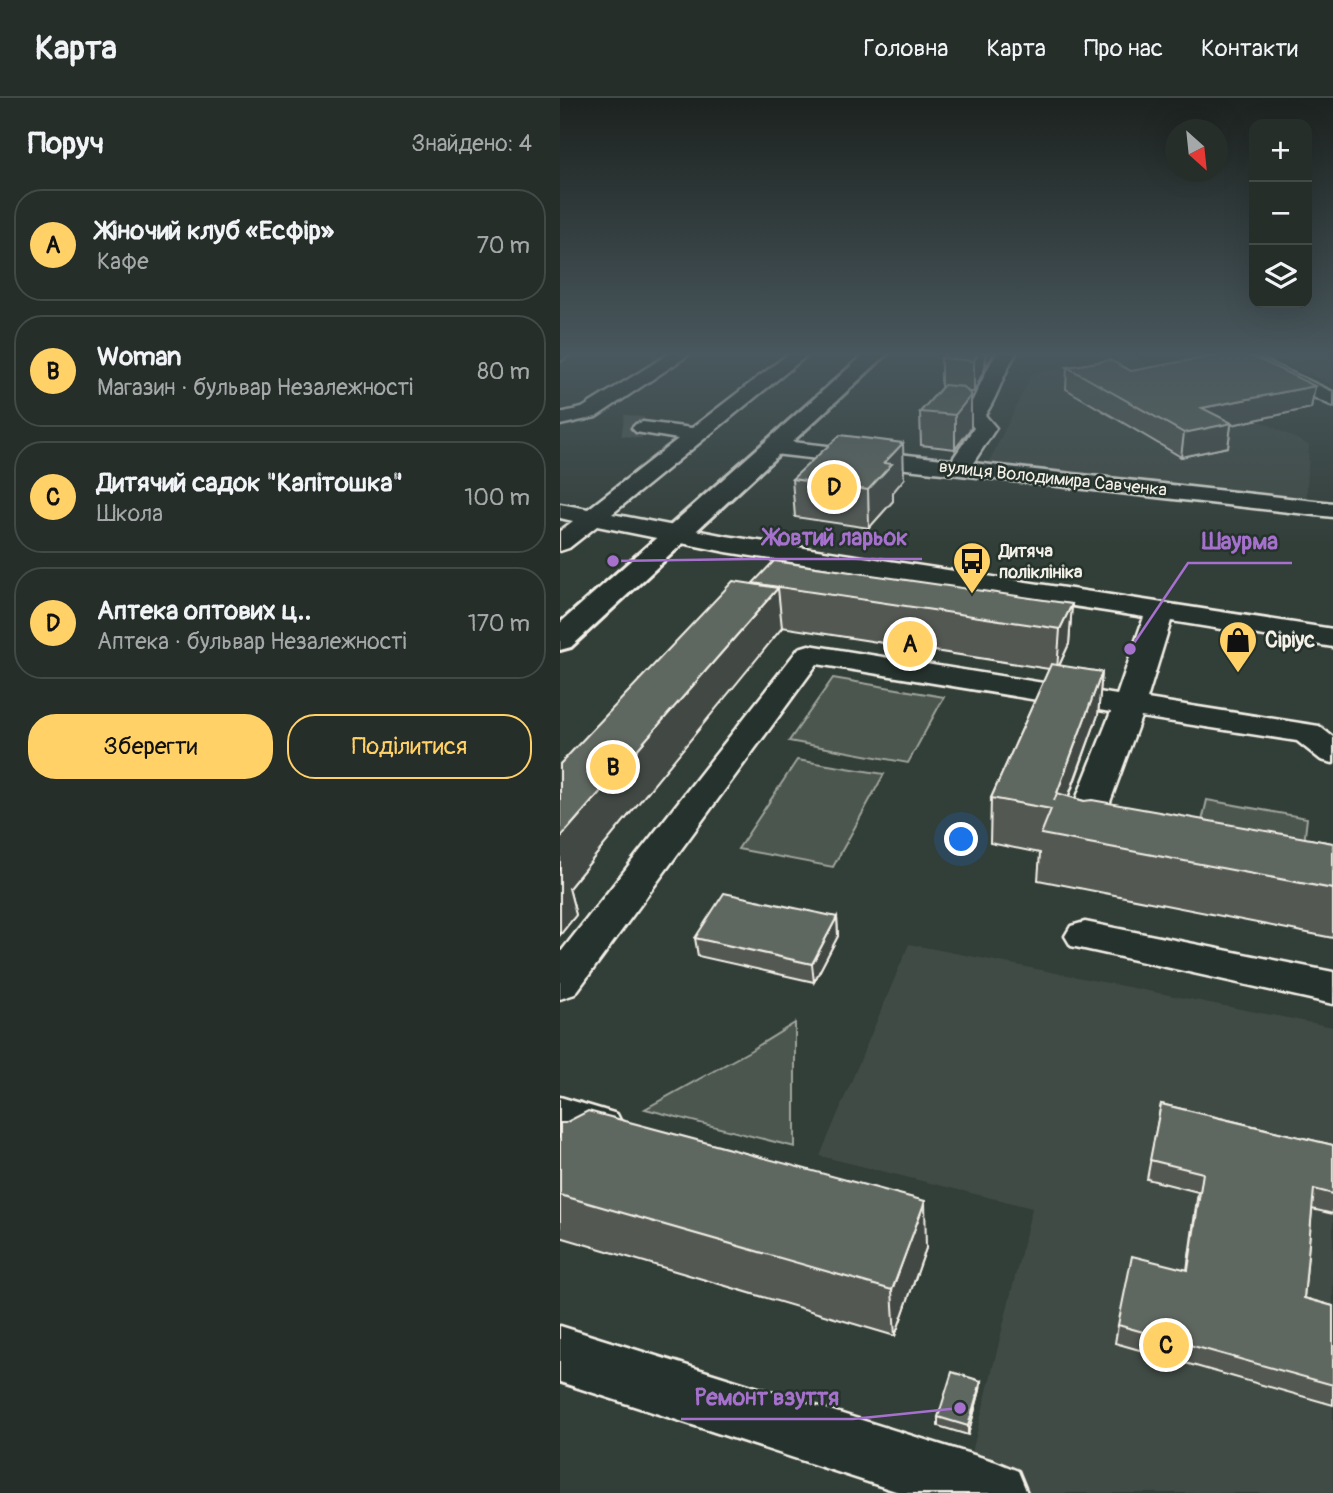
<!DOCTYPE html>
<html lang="uk">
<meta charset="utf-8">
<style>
body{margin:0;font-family:Pangolin,sans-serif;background:#323a36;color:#f1f3f6}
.controls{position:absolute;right:21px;top:21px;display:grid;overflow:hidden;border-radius:14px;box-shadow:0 7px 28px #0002}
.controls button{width:63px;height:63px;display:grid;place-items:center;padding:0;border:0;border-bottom:2px solid #424a47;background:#262e2a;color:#f1f3f6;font:35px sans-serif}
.compass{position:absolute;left:605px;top:21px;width:63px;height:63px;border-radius:50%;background:#262e2a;box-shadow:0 7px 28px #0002;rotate:153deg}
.you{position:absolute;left:402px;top:742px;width:24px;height:24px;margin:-18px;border:5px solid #fff;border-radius:50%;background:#1a73e8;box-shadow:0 0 0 10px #1a73e833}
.badge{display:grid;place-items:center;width:46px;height:46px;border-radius:50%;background:#ffd166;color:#111;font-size:23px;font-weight:700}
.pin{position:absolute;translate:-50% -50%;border:4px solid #fff;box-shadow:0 2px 7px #0006}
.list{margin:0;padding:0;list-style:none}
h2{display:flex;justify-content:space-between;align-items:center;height:91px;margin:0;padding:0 28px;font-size:30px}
h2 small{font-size:23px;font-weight:400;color:#a4a8a8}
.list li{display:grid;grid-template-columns:46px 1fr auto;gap:21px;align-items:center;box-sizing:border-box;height:112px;margin:0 14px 14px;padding:0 14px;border:2px solid #424a47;border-radius:28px}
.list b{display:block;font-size:26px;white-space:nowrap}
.list p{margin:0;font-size:23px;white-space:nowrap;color:#a4a8a8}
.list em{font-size:23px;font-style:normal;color:#a4a8a8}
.actions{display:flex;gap:14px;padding:21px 28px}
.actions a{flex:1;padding:16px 0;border:2px solid #ffd166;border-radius:28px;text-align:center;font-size:24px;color:#ffd166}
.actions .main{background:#ffd166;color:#111}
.icon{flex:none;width:38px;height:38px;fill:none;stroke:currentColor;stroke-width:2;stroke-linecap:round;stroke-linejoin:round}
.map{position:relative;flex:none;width:773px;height:1395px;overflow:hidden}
header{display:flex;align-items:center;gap:42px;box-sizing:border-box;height:98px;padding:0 35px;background:#262e2a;border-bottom:2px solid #424a47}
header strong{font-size:33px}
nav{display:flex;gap:38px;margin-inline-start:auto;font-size:24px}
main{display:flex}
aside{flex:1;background:#262e2a}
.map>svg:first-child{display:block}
</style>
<header>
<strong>Карта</strong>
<nav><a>Головна</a><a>Карта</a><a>Про нас</a><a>Контакти</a></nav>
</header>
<main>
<aside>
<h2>Поруч<small>Знайдено: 4</small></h2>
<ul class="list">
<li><span class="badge">A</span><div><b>Жіночий клуб «Есфір»</b><p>Кафе</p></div><em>70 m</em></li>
<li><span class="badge">B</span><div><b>Woman</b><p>Магазин · бульвар Незалежності</p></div><em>80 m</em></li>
<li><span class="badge">C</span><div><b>Дитячий садок &quot;Капітошка&quot;</b><p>Школа</p></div><em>100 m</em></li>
<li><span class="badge">D</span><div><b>Аптека оптових ц‥</b><p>Аптека · бульвар Незалежності</p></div><em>170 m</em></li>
</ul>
<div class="actions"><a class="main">Зберегти</a><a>Поділитися</a></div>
</aside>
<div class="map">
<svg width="773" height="1395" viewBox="0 0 773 1395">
<rect width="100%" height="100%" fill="#323e38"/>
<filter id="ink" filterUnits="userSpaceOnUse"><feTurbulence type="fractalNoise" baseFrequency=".0143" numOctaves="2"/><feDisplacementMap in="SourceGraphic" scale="14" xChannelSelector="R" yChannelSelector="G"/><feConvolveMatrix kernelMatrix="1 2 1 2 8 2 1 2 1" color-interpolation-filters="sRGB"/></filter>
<g filter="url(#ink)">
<path fill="#404b44" d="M700 254H773V287Z
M572 259 749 347 746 409 425 372 472 276Z
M349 846 773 929V1395H402L472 1110 260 1058Z"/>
<path fill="#4c564f" stroke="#a0a49c" stroke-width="2" d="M273 580 384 599 348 665 229 643Z
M237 662 324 676 273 769 178 751Z
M647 702 747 720 743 755 639 736Z
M235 925V1049L85 1011 188 954Z"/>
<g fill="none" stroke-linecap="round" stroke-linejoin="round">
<path stroke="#4f5952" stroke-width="21" stroke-dasharray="21 10" stroke-linecap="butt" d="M63 327 83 330"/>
<defs>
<path id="minor" d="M0 254H14L0 263Z
M112 254H133L36 319 0 327V315L22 310Z
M231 254H251L52 416 166 438 773 531V549L611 523 587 601 759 628 773 639V665L761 662 737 643 581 619 539 734 534 742 521 746 508 742 503 734 551 614 257 566 15 896 0 901V855L239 550 249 547 557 597 584 519 166 454 37 428 9 450 0 453V433L13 423 0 420V406L28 411 118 341 76 334 72 330 76 326 83 324 132 330Z
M438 254H457C443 274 439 297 425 317L436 330 413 365 773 405V419L214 356 206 354 203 349 206 344 214 342 392 362 414 330 404 317C418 297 423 275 438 254Z
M662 254H686L773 294V308L665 258Z
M525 824 773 874V906L511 848 505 838 511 828Z
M0 999 57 1016 64 1030 57 1044 40 1050 0 1039Z
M0 1228 436 1364 458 1373 467 1395H342L0 1284Z"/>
<path id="major" d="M307 254H329L11 549 0 552V525Z"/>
</defs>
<use href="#minor" stroke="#f4f1e8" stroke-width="5"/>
<use href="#major" stroke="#f4f1e8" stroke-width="6"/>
<use href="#minor" fill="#26332d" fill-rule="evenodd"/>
<use href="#major" fill="#26332d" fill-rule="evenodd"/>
</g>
<path fill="#525953" stroke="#f4f1e8" stroke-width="2" d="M387 254H435L425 268 414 294H408L411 330 395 351 361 347 360 314 381 290V260Z
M507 269 571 273 755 288 751 310 671 327 668 349 621 359 506 291Z
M232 381H344L333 394V403L309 430 235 419Z
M193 486 512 506 509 546 499 568 542 574 538 617 509 699 524 703 773 745V840L478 782 480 755 430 745 431 700 489 571 222 529 9 790 16 817 0 837V666Z
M277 819 278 838 254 884 138 858 135 840Z
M601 1006 773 1047V1116L752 1111 744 1200 773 1208V1307L555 1245 558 1227 627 1172 638 1094 587 1081Z
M0 1025 366 1150 335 1238 0 1139Z
M421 1283 420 1292 408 1337 378 1328V1319Z"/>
<path fill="#424944" stroke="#f4f1e8" stroke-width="2" d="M419 254H426L425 270 414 294V263Z
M426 254H435L426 268Z
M755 288 751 310 671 327 668 349 621 359 624 335 642 310Z
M411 297V330L395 351V317Z
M343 345 344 381 333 394V403L309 430 308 392 324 365Z
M218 490 222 530 9 790 16 817 0 837V740Z
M512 506 509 546 497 572 500 531Z
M542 574 538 617 494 738V703Z
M277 819 278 838 254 884 252 866Z
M365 1103 366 1150 335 1238 332 1192Z
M421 1283 420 1292 408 1337V1328Z"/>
<path fill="#5f6861" stroke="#f4f1e8" stroke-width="2" d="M387 254H419L414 263 381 260Z
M674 254H683L755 288 642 310 672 325 624 335 507 269 550 262 571 273Z
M384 287 404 289 411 297 395 317 360 314Z
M280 337 343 345 324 365 332 366 308 392 232 381Z
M214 463 512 506 500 531 193 485Z
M173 483 218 490 0 740V666Z
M491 566 542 574 494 703 497 695 524 703 532 702 773 745V791L481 736 491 711 431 700Z
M164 795 277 819 252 866 135 840Z
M601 1006 773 1047V1096L754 1091 744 1200 773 1208V1287L558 1227 572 1158 628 1172 643 1075 590 1062Z
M28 1013 365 1103 332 1192 0 1097V1025H5Z
M392 1274 421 1283 408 1328 378 1319Z"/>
</g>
<linearGradient id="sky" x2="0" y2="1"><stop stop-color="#1c221f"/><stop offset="0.57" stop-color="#49585e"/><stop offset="1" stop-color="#49585e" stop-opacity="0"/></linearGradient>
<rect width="773" height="449" fill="url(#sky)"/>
<defs>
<symbol id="bus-pin" viewBox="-11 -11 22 30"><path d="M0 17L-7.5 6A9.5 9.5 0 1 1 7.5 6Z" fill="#ffd166" stroke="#26332d"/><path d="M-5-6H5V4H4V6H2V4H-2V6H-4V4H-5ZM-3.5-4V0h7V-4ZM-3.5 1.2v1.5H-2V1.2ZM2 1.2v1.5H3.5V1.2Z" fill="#111"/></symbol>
<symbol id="shop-pin" viewBox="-11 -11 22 30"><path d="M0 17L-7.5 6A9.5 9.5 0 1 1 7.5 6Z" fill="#ffd166" stroke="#26332d"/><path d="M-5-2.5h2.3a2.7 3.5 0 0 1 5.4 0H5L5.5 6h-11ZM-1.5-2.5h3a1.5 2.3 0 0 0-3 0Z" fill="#111"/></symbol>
</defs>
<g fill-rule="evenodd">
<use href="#bus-pin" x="390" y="441" width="44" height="60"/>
<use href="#shop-pin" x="656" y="520" width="44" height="60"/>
</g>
<g text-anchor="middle" stroke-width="5" stroke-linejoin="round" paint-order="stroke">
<g font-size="18" fill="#f4f1e8" stroke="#26332d">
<text transform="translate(493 380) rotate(6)" y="6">вулиця Володимира Савченка</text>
</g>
<g font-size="18" font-weight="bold" fill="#f4f1e8" stroke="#26332d" text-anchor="start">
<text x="439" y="459">Дитяча<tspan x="439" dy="21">поліклініка</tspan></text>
</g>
<g font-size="21" font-weight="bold" fill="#f4f1e8" stroke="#26332d" text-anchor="start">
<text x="705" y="549">Сіріус</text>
</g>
</g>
<path fill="none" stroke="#a571cd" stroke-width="2.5" d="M53 463L190 461H362M570 551L628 465H732M400 1310L293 1321H121"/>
<g fill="#a571cd" stroke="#26332d" stroke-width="2.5">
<circle cx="53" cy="463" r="7"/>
<circle cx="570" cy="551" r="7"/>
<circle cx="400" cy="1310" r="7"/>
</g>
<g font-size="23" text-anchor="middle" font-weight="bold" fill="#a571cd" stroke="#26332d" stroke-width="5" stroke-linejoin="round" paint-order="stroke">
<text x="276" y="447">Жовтий ларьок</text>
<text x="680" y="451">Шаурма</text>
<text x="207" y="1307">Ремонт взуття</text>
</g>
</svg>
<div class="controls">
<button>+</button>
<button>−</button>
<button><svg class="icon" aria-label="layers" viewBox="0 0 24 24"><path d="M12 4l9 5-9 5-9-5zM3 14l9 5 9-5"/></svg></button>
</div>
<svg class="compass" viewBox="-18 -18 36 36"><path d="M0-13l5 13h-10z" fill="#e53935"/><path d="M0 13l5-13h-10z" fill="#a4a8a8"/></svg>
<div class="you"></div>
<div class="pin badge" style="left:350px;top:546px">A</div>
<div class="pin badge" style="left:53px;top:669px">B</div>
<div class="pin badge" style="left:606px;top:1247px">C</div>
<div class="pin badge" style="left:274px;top:389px">D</div>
</div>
</main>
